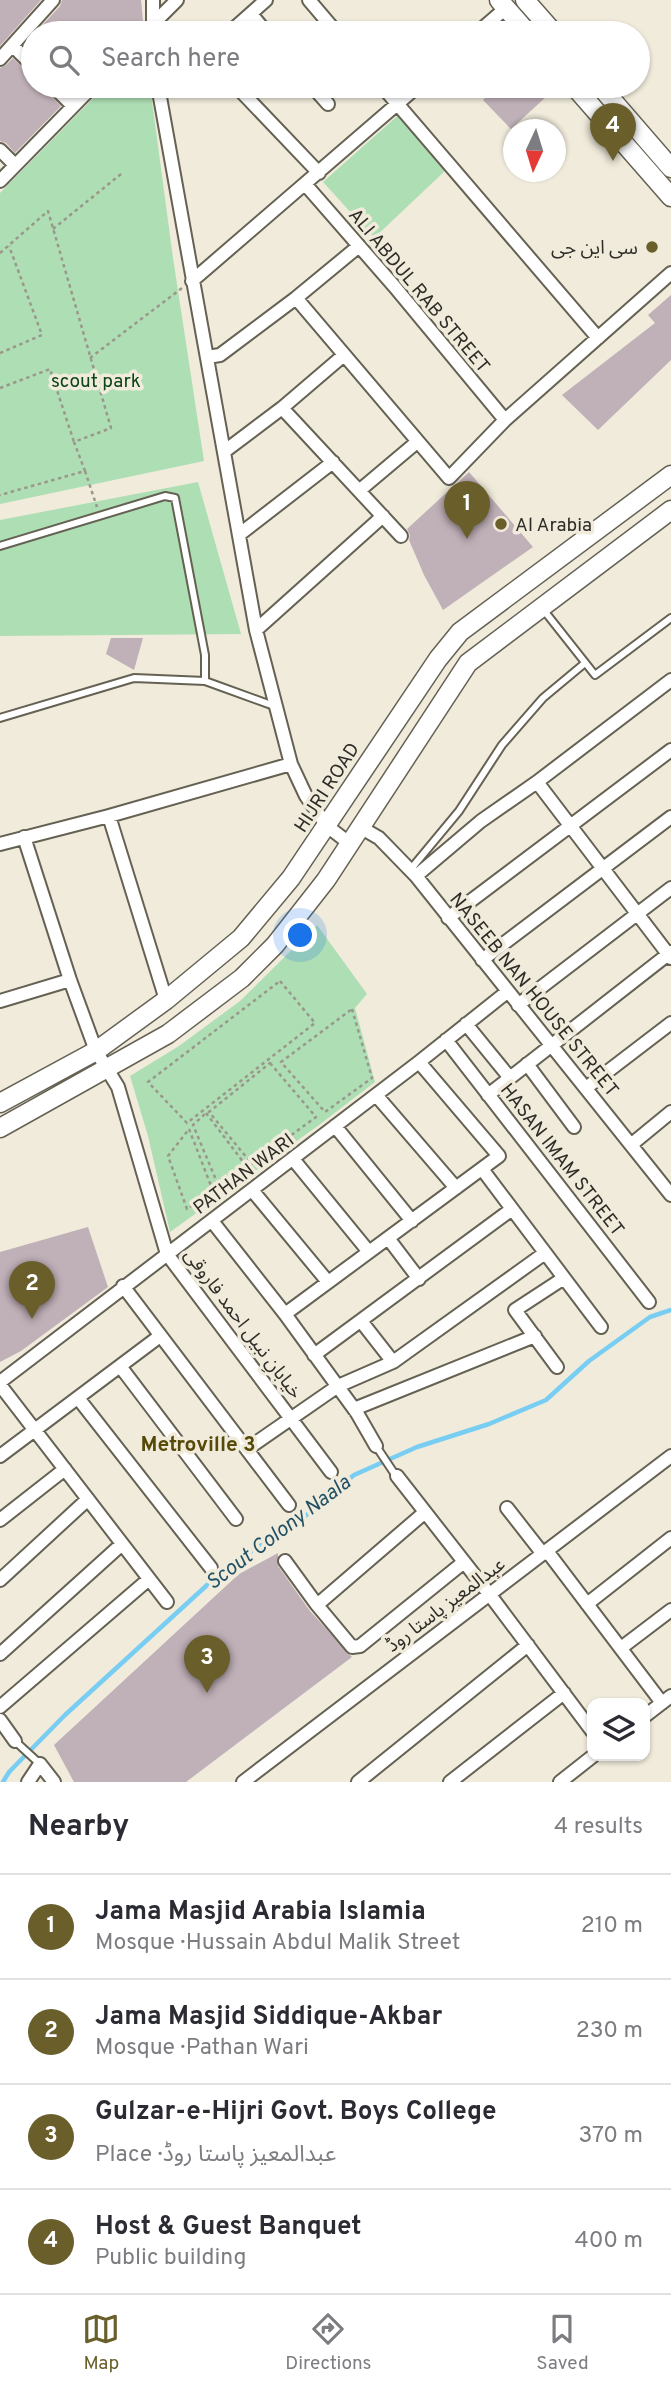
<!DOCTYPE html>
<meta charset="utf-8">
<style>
body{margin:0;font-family:Overpass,"Noto Sans Arabic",sans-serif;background:#f2f2f3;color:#2b2b33}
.controls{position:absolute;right:21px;bottom:21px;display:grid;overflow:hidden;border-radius:14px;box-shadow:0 2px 5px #0004}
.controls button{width:63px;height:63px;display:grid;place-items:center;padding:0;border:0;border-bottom:2px solid #e1e1e2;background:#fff;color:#2b2b33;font:35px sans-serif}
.compass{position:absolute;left:503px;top:119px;width:63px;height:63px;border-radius:50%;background:#fff;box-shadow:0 2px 5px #0004;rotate:184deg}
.you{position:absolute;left:301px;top:936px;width:24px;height:24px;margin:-18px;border:5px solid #fff;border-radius:50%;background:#1a73e8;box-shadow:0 0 0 10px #1a73e833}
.badge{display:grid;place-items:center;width:46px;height:46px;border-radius:50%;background:#6a5e2b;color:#fff;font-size:23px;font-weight:700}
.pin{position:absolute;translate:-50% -58px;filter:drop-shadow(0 2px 4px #0008)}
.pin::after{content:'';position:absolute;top:37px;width:24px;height:21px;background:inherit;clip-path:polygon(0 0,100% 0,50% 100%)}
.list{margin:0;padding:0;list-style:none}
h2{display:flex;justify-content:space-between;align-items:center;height:91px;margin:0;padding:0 28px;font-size:30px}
h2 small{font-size:23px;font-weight:400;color:#7c7c81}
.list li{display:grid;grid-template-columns:46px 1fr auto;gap:21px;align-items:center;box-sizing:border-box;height:105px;padding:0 28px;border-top:2px solid #e1e1e2}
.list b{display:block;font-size:26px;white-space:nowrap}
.list p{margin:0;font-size:23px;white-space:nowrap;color:#7c7c81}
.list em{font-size:23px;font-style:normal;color:#7c7c81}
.icon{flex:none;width:38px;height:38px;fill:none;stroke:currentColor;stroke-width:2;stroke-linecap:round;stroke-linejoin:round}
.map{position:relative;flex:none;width:671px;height:1782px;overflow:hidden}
.search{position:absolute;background:#fff;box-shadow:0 2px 5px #0004;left:21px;right:21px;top:21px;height:77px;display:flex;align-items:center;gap:18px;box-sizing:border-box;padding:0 24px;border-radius:38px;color:#7c7c81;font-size:26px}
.sheet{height:511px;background:#fff}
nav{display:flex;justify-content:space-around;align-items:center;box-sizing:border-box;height:98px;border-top:2px solid #e1e1e2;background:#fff;font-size:19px;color:#7c7c81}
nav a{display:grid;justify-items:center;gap:4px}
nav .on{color:#6a5e2b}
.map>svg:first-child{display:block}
</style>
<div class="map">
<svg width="671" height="1782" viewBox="0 0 671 1782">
<rect width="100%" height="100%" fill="#f0ebdb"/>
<path fill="#aedeb4" d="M105 86H150L173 258 204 461 0 504V193Z
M403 111 446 170 374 238 323 182Z
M198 482 241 634 0 636V520Z
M317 925 367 994 355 1008 375 1082 319 1125 170 1232 148 1136 130 1076 179 1046 240 1001Z"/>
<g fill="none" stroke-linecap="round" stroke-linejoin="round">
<path stroke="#78cdf3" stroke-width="4.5" d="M3 1782 9 1772 65 1715 229 1565 297 1523 354 1475 417 1447 489 1424 546 1400 589 1361 650 1317 671 1310"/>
</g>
<path fill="#c0b0b8" d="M0 0H41L0 46Z
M62 0H141L143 21 132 33H35L60 6Z
M13 58 27 72 33 75V86H44L47 92 61 106 15 153 6 143 0 141V68L6 65Z
M498 86H558L511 129 483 100Z
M671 295V360L598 430 562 395 655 323 648 315Z
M469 472 533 547 443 610 424 575 409 540 410 535 407 529Z
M111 638H143L134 670 106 654Z
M88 1227 108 1287 21 1351 0 1362V1252Z
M278 1553V1566L310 1611 352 1657 186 1782H74L54 1745 239 1574Z"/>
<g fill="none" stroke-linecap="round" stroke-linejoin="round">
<defs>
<path id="service" d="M0 546 165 496 175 498 205 655V681
M542 608 595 675 671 618
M0 718 134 678 205 681 274 706
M410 870 459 811 502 745 543 698 585 663
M376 1446 396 1476
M15 1741 40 1764"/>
<path id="minor" d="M153 0V28
M309 0 337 33
M251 14 267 33
M144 33 177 0
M229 33 266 0
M477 33 506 8
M13 46 33 66
M0 59 53 0
M53 86 73 106
M158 86 256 630 291 764 306 796 327 826 349 843
M236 86 319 173
M312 86 328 104
M382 86 598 338
M0 150 15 165
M0 181 93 86
M305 184 394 286 505 420
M192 281 418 86
M296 298 449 478 505 420 671 273
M207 357 220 355 296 298 359 246
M282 408 401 536
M225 451 282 408 344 355
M360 490 417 442
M240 534 333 462
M256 630 383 516
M537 782 671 958
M109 816 166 1000
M360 827 379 838 416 876 671 1195
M24 837 70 980 96 1051 118 1087 167 1254 331 1472
M0 844 109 816 291 764
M416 876 481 821 537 782 671 680
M448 918 671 750
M482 960 671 817
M0 1001 70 980
M518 1005 671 888
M466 1024 510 1078
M446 1040 649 1302
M527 1064 574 1127
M586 1088 671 1023
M376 1095 456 1188
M488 1095 671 952
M335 1126 412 1221
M632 1144 671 1112
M293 1159 369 1252
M482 1169 601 1327
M252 1190 328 1282
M212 1221 285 1314 357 1413 376 1446
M388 1238 419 1279
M123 1286 289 1505
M285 1314 499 1156 419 1062
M361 1321 393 1362 545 1253
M314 1355 512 1209
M120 1366 236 1519
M557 1367 515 1310 564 1278
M0 1382 419 1062 507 992
M0 1385 167 1602
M78 1398 211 1568
M354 1409 535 1336
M247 1449 338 1386 393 1362
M0 1456 160 1336
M397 1476 490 1595 592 1731
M507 1508 543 1554
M424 1513 317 1605 352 1647 360 1646 464 1562
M0 1520 65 1469
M547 1551 662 1703
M285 1561 317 1605
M0 1580 88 1499
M587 1604 671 1538
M621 1648 671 1610
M0 1654 122 1544
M0 1707 149 1579
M645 1716 671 1696
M0 1720 15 1741
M28 1782 40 1764 54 1782
M243 1782 671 1456
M358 1782 528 1645
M450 1782 564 1693
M560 1782 593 1756"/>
<path id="secondary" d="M499 0 528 33
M525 0 554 33
M574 86 671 197
M600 86 671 168
M0 1103 96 1051 166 1000 241 938 291 878 438 659 460 632 671 475
M0 1128 168 1034 242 978 275 945 326 880 468 663 671 510"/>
</defs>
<use href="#service" stroke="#656153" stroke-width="10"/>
<use href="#minor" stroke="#656153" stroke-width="16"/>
<use href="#secondary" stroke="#656153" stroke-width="21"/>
<path stroke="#9a978b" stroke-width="2.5" stroke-dasharray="3.5 3.5" stroke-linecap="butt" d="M53 229 121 174
M0 253 48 211 111 428 74 442 85 471 0 495
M0 353 42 335 9 246
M90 358 182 288
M0 388 50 369 74 442
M85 471 97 507
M280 981 315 1023 187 1123 148 1082Z
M352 1009 372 1078 325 1112 281 1062Z
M270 1063 316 1117 252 1164 209 1112Z
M206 1113 247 1167 219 1187 193 1125Z
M189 1129 213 1191 187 1209 168 1156Z"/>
<use href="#service" stroke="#fff" stroke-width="6"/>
<use href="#minor" stroke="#fff" stroke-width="12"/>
<use href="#secondary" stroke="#fff" stroke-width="18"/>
</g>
<g fill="#6a5e2b" stroke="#f0ebdb" stroke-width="2.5">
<circle cx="652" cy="247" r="7"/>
<circle cx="501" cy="524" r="7"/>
</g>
<g text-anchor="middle" stroke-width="7" stroke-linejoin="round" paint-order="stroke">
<g font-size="19" fill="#2f2d27" stroke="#f0ebdb" text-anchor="end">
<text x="638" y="254">سی این جی</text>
<text x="515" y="531" text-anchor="start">Al Arabia</text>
</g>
<g font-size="19" fill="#2f2d27" stroke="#f0ebdb">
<text transform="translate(420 290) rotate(50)" y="7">ALI ABDUL RAB STREET</text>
<text transform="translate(326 787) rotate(-57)" y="7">HIJRI ROAD</text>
<text transform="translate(535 994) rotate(51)" y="7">NASEEB NAN HOUSE STREET</text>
<text transform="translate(563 1159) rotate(52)" y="7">HASAN IMAM STREET</text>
<text transform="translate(243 1173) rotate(-37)" y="7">PATHAN WARI</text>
<text transform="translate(244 1323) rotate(53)" y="7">خیابانِ نبیل احمد فاروقی</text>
<text transform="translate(445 1604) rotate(-37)" y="7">عبدالمعیز پاستا روڈ</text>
</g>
<g font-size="19" fill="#0b451b" stroke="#f0ebdb">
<text x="96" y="387">scout park</text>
</g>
<g font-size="21" font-weight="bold" fill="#574a08" stroke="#f0ebdb">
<text x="198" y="1451">Metroville 3</text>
</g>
<g font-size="21" font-style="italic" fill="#215165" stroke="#f0ebdb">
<text transform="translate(278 1532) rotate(-37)" y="7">Scout Colony Naala</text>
</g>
</g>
</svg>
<div class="controls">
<button><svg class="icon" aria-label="layers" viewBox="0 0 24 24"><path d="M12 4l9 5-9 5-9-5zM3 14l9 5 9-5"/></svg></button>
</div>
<svg class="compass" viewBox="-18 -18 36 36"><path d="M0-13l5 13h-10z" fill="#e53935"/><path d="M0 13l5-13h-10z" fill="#7c7c81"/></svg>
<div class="you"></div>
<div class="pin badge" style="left:467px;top:539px">1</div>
<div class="pin badge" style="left:32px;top:1319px">2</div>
<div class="pin badge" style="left:207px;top:1693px">3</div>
<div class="pin badge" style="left:613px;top:161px">4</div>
<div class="search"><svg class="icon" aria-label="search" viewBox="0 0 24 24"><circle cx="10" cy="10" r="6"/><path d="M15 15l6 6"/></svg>Search here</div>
</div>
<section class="sheet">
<h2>Nearby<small>4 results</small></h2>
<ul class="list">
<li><span class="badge">1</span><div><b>Jama Masjid Arabia Islamia</b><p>Mosque · Hussain Abdul Malik Street</p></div><em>210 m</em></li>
<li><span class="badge">2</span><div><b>Jama Masjid Siddique-Akbar</b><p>Mosque · Pathan Wari</p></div><em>230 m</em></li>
<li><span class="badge">3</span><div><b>Gulzar-e-Hijri Govt. Boys College</b><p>Place · عبدالمعیز پاستا روڈ</p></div><em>370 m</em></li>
<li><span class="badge">4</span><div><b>Host &amp; Guest Banquet</b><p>Public building</p></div><em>400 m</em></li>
</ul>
</section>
<nav>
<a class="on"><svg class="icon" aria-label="map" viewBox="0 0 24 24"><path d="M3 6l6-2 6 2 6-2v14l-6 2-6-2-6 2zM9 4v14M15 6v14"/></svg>Map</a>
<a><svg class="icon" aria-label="directions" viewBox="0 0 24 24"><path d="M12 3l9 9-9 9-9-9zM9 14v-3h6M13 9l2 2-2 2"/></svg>Directions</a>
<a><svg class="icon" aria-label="saved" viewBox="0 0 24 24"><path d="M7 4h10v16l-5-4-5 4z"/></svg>Saved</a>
</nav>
